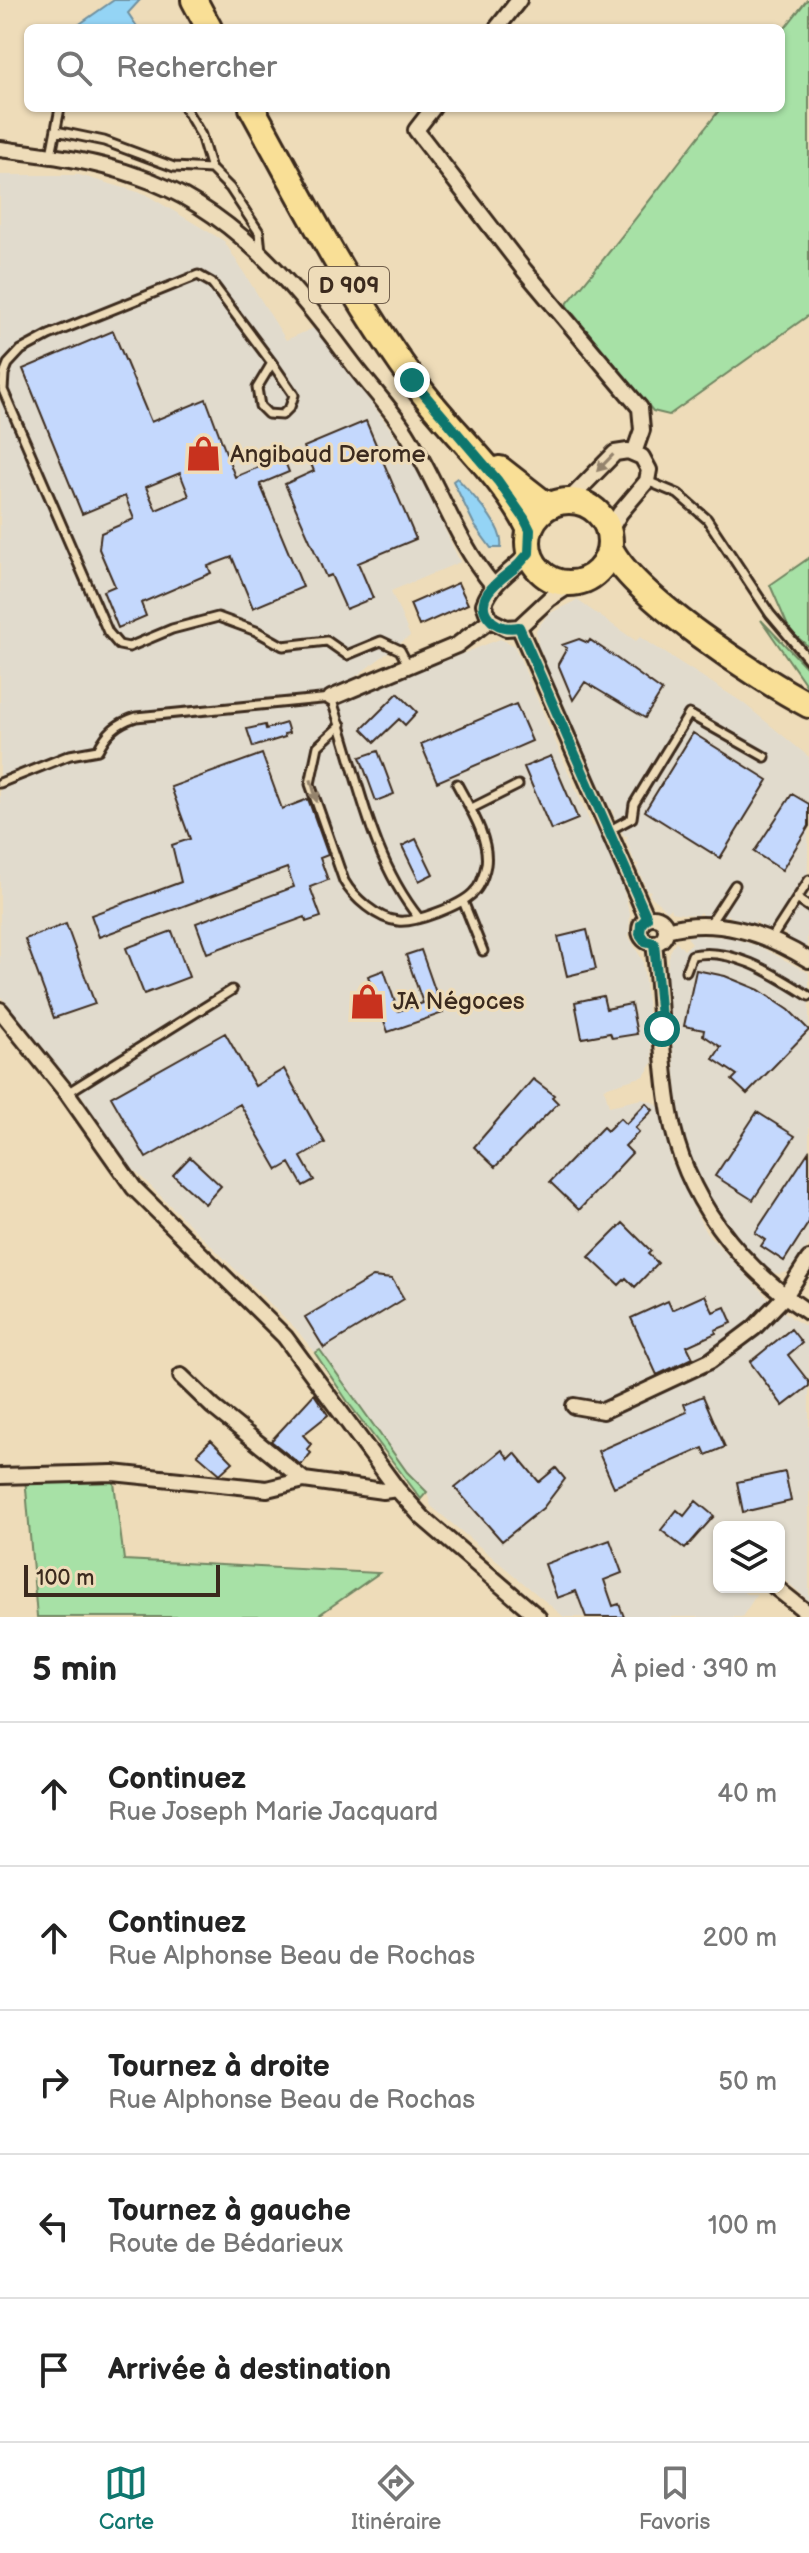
<!DOCTYPE html>
<html lang="fr">
<meta charset="utf-8">
<style>
body{margin:0;font-family:"Balsamiq Sans",sans-serif;background:#f6f6f6;color:#222}
.controls{position:absolute;right:24px;bottom:24px;display:grid;overflow:hidden;border-radius:12px;box-shadow:0 2px 6px #0004}
.controls button{width:72px;height:72px;display:grid;place-items:center;padding:0;border:0;border-bottom:2px solid #e0e0e0;background:#fff;color:#222;font:40px sans-serif}
.scale{position:absolute;left:24px;bottom:20px;width:196px;box-sizing:border-box;padding-left:8px;border:4px solid #3b2a1e;border-top:0;font-size:22px;line-height:28px;white-space:nowrap;color:#3b2a1e;-webkit-text-stroke:6px #eedcb9;paint-order:stroke}
.stop{position:absolute;width:24px;height:24px;margin:-18px;border:6px solid #0f766e;border-radius:50%;background:#fff}
.stop.end{background:#0f766e;border-color:#fff;box-shadow:0 2px 8px #0008}
.list{margin:0;padding:0;list-style:none}
h2{display:flex;justify-content:space-between;align-items:center;height:104px;margin:0;padding:0 32px;font-size:34px}
h2 small{font-size:26px;font-weight:400;color:#767676}
.list li{display:grid;grid-template-columns:52px 1fr auto;gap:24px;align-items:center;box-sizing:border-box;height:144px;padding:0 32px;border-top:2px solid #e0e0e0}
.list b{display:block;font-size:30px;white-space:nowrap}
.list p{margin:0;font-size:26px;white-space:nowrap;color:#767676}
.list em{font-size:26px;font-style:normal;color:#767676}
.icon{flex:none;width:44px;height:44px;fill:none;stroke:currentColor;stroke-width:2;stroke-linecap:round;stroke-linejoin:round}
.map{position:relative;flex:none;width:809px;height:1617px;overflow:hidden}
.search{position:absolute;background:#fff;box-shadow:0 2px 6px #0004;left:24px;right:24px;top:24px;height:88px;display:flex;align-items:center;gap:20px;box-sizing:border-box;padding:0 28px;border-radius:12px;color:#767676;font-size:30px}
.sheet{height:824px;background:#fff}
nav{display:flex;justify-content:space-around;align-items:center;box-sizing:border-box;height:112px;border-top:2px solid #e0e0e0;background:#fff;font-size:22px;color:#767676}
nav a{display:grid;justify-items:center;gap:4px}
nav .on{color:#0f766e}
.map>svg:first-child{display:block}
</style>
<div class="map">
<svg width="809" height="1617" viewBox="0 0 809 1617">
<rect width="100%" height="100%" fill="#eedcb9"/>
<filter id="ink" filterUnits="userSpaceOnUse"><feTurbulence type="fractalNoise" baseFrequency=".0125" numOctaves="2"/><feDisplacementMap in="SourceGraphic" scale="16" xChannelSelector="R" yChannelSelector="G"/><feConvolveMatrix kernelMatrix="1 2 1 2 8 2 1 2 1" color-interpolation-filters="sRGB"/></filter>
<g filter="url(#ink)">
<path fill="#e1dbcd" d="M0 175H79L145 194 224 241 286 340 316 327 398 439 419 473 460 562 391 591 410 636 347 683 355 696 500 639 514 645 592 827 597 826 620 877 630 914 629 937 643 961 653 1063 644 1076 604 1088 609 1106 642 1099 655 1103 660 1108 671 1160 705 1231 765 1295 793 1319 809 1328V1601L779 1575V1527H719V1559L716 1566 719 1572V1587H737L746 1594H757L742 1617H564L431 1506 427 1492 407 1472 320 1350 315 1353 296 1329 133 1169 98 1124 81 1094 0 996Z
M577 600 636 641 640 637 742 702 809 757 807 949 786 936 784 932 782 934 759 925 757 921 754 924 731 918 728 914 726 917 702 915 700 912 697 915 683 914 672 912 670 908 667 911 649 894 651 891 647 890 637 867 639 864 635 863 626 840 628 836H624L613 814 615 811 611 810 600 788 601 785 597 784 586 762 588 759 584 758 575 735 577 733 573 731 563 708 566 706 562 704 552 681 554 679 550 677 540 655 543 652 539 651 536 630 548 614Z
M697 935 730 937 761 947 809 973V1245L788 1272 779 1274 770 1272 723 1221 693 1163 682 1130 677 1096 666 972 670 952 676 941 684 950 692 943 687 937Z"/>
<path fill="#a7e1a6" stroke="#718662" stroke-width="2" d="M807 0H809V315L669 415 653 411 566 305C620 241 669 174 721 108H781V33Z
M809 558V647L790 631 770 585Z
M761 620 809 670V689Z
M320 1350 407 1472 427 1492 421 1499 350 1405 315 1353Z
M113 1475 124 1560 379 1573 316 1617H37L25 1477Z"/>
<path fill="#94d4f5" stroke="#70909f" stroke-width="2" d="M114 0H140L128 13 138 28H74Z
M457 478C471 494 505 526 501 548H491L475 526 453 481Z"/>
<path fill="#c4d8fd" stroke="#3b2a1e" stroke-width="2" fill-rule="evenodd" d="M113 331 151 422 206 399 235 477 283 457 289 472 260 484 303 587 253 608 232 557 208 566 211 573 141 603 146 616 118 628 103 591 115 586 99 549 101 533 134 519 125 496 82 514 23 369ZM180 473 189 496 156 510 146 487Z
M366 421 416 539 358 563 373 598 346 609 331 575 326 577 285 484 314 471 304 447Z
M458 583 468 604 419 626 410 604Z
M579 639 588 643 590 640 605 650 662 691 645 718 585 682 573 700 558 664 567 648 562 645Z
M398 693 417 712 405 725 399 719 375 742 362 729Z
M516 704 532 741 437 782 421 744Z
M286 723 289 733 284 734 285 737 253 747 247 729 265 725 266 729Z
M693 733 768 780 720 858 645 811Z
M378 751 394 794 376 801 360 757Z
M262 754 282 809 308 799 328 855 320 858 328 880 310 887 321 917 306 922 305 917 207 953 196 923 294 887 287 868 99 937 91 915 181 882 172 845 190 839 171 787Z
M551 756 578 819 551 830 524 767Z
M792 794 809 804V826L782 870 754 852Z
M416 839 433 874 419 881 402 846Z
M66 924 95 1004 54 1018 25 939Z
M587 930 596 969 567 976 558 937Z
M172 931 189 977 144 994 126 948Z
M421 950 443 1013 388 1032 368 976 384 970 398 1011 423 1003 406 955Z
M696 970 725 976 759 990 789 1010 809 1030 747 1094 732 1080 737 1075 713 1059 721 1047 703 1035 704 1030 684 1026Z
M603 996 606 1009 631 1004 637 1034 612 1038 610 1033 582 1038 575 1002Z
M225 1033 255 1086 284 1069 325 1143 301 1157 314 1180 303 1186 290 1163 278 1170 240 1104 146 1158 111 1097Z
M533 1079 554 1095 552 1097 558 1103 495 1167 474 1147Z
M646 1103 653 1110 635 1128 639 1132 625 1146 632 1153 579 1210 550 1182 603 1127 607 1131 620 1118 626 1124Z
M757 1112 795 1136 753 1200 715 1176Z
M809 1151V1222L784 1261 761 1246 765 1240 755 1233Z
M190 1157 221 1186 205 1204 173 1175Z
M623 1223 651 1251 648 1254 658 1263 635 1287 626 1278 619 1285 589 1257Z
M373 1277 392 1279 404 1299 324 1348 305 1317Z
M705 1295 713 1312 725 1307 732 1323 715 1330 716 1333 687 1346 693 1358 657 1375 631 1318 668 1301 672 1310Z
M791 1329 802 1343 788 1355 809 1382V1386L783 1406 750 1362Z
M314 1394 328 1415 303 1435 311 1444 307 1449 311 1453 301 1465 271 1441Z
M703 1396 725 1447 706 1455 703 1448 614 1487 598 1451 687 1412 684 1404Z
M211 1440 233 1462 220 1474 197 1454Z
M502 1450 509 1459 515 1453 539 1482 556 1468 565 1479 543 1508 502 1541 455 1488Z
M785 1472 791 1501 743 1512 737 1482Z
M696 1501 714 1516 685 1549 661 1530 677 1510 684 1516Z
M610 1540 622 1573 604 1580 613 1606 619 1604 624 1617H586L576 1591 557 1598 545 1564Z"/>
<g fill="none" stroke-linecap="round" stroke-linejoin="round">
<defs>
<path id="service" d="M185 108 201 135 211 169
M56 131 104 141 174 167 211 169 230 188 259 232 261 252
M51 155 60 108
M272 363 294 395 290 407 282 415 268 414 260 406 257 388 272 363 212 283 198 275 49 335 21 350 8 364 4 374 3 390 108 632 119 645 129 647 172 629 218 617 256 631 283 646 327 641 347 655 381 641 400 650 408 665
M647 481 678 494 707 519 770 614 809 660
M341 725 318 746 310 784 344 881C353 897 377 919 398 921 415 923 460 906 473 893 480 887 484 875 486 865 490 838 469 807 457 784
M0 783 70 755 98 750C107 732 117 723 136 717L331 698C357 771 369 856 419 918
M470 809 518 785
M610 830 632 818 634 804 689 714 765 757
M797 899 809 907
M463 901 483 951
M709 925 735 885
M771 939 809 880
M686 971 692 955C732 946 777 976 809 996
M67 1093 232 990"/>
<path id="minor" d="M497 28 519 0
M433 108 416 130 524 270 640 408 642 430 634 453
M0 149C46 155 93 160 137 176 230 207 294 284 350 360 369 386 393 410 409 437 439 486 456 541 493 585
M568 501 615 453 628 451 642 457 649 470 647 481 620 513 609 532
M529 553C513 571 493 580 484 604L490 620 506 628 519 627 549 599 575 582
M519 627 647 918
M331 698 457 645 490 620
M640 930a13 13 0 1 1 26 0a13 13 0 1 1-26 0Z
M666 930C716 916 767 934 809 960
M654 943C661 999 660 1058 670 1113 684 1197 739 1266 809 1313
M0 1010 67 1093 134 1188 285 1337 397 1489 423 1518 538 1617
M181 1376 213 1407 304 1480
M574 1406 603 1411 710 1361 754 1328 785 1296 809 1259
M0 1476 113 1473 267 1489 304 1480 383 1491 397 1489
M775 1587 809 1614"/>
<path id="primary" d="M194 0 209 28
M252 108C302 199 349 291 410 376 447 429 501 471 530 530
M500 469 541 501 552 505
M528 542a41 41 0 1 1 82 0a41 41 0 1 1-82 0Z
M610 548C634 597 759 679 809 705"/>
</defs>
<use href="#service" stroke="#3b2a1e" stroke-width="13"/>
<use href="#minor" stroke="#3b2a1e" stroke-width="20"/>
<use href="#primary" stroke="#3b2a1e" stroke-width="30"/>
<use href="#service" stroke="#eedcb9" stroke-width="7"/>
<use href="#minor" stroke="#eedcb9" stroke-width="14"/>
<use href="#primary" stroke="#f9df96" stroke-width="24"/>
</g>
<defs><path id="oneway-solid" d="M-6-.8H1V-3.2L6.5 0L1 3.2V.8H-6Z" transform="scale(2)"/></defs>
<g fill="#94836c">
<use href="#oneway-solid" transform="translate(605 463) rotate(134)"/>
<use href="#oneway-solid" transform="translate(314 791) rotate(75)"/>
</g>
</g>
<g fill="none" stroke-linecap="round" stroke-linejoin="round" filter="url(#ink)">
<path stroke="#0f766e" stroke-width="10" d="M412 380 498 481 524 518 530 530 529 553C525 557 521 563 516 567 503 578 471 597 489 618 496 627 508 629 519 627L647 918 641 924 640 934 645 941 654 943 662 1029"/>
</g>
<defs>
<symbol id="shop-bare" viewBox="-9 -9 18 18"><path d="M-5-2.5h2.3a2.7 3.5 0 0 1 5.4 0H5L5.5 6h-11ZM-1.5-2.5h3a1.5 2.3 0 0 0-3 0Z" fill="#c8321e" stroke="#eedcb9" stroke-width="2.5" paint-order="stroke"/></symbol>
</defs>
<g fill-rule="evenodd">
<use href="#shop-bare" x="178" y="428" width="51" height="51"/>
<use href="#shop-bare" x="342" y="976" width="51" height="51"/>
</g>
<g text-anchor="middle" stroke-width="6" stroke-linejoin="round" paint-order="stroke">
<rect fill="#eedcb9" stroke="#715f4c" stroke-width="2" x="309" y="267" width="80" height="36" rx="6"/>
<g font-size="22" font-weight="bold" fill="#3b2a1e">
<text x="349" y="293">D 909</text>
</g>
<g font-size="24" fill="#3b2a1e" stroke="#eedcb9" text-anchor="start">
<text x="230" y="462">Angibaud Derome</text>
<text x="393" y="1009">JA Négoces</text>
</g>
</g>
</svg>
<div class="controls">
<button><svg class="icon" aria-label="layers" viewBox="0 0 24 24"><path d="M12 4l9 5-9 5-9-5zM3 14l9 5 9-5"/></svg></button>
</div>
<div class="scale">100 m</div>
<div class="stop" style="left:662px;top:1029px"></div>
<div class="stop end" style="left:412px;top:380px"></div>
<div class="search"><svg class="icon" aria-label="search" viewBox="0 0 24 24"><circle cx="10" cy="10" r="6"/><path d="M15 15l6 6"/></svg>Rechercher</div>
</div>
<section class="sheet">
<h2>5 min<small>À pied · 390 m</small></h2>
<ul class="list">
<li><svg class="icon" aria-label="ahead" viewBox="0 0 24 24"><path d="M12 20V5M6 11l6-6 6 6"/></svg><div><b>Continuez</b><p>Rue Joseph Marie Jacquard</p></div><em>40 m</em></li>
<li><svg class="icon" aria-label="ahead" viewBox="0 0 24 24"><path d="M12 20V5M6 11l6-6 6 6"/></svg><div><b>Continuez</b><p>Rue Alphonse Beau de Rochas</p></div><em>200 m</em></li>
<li><svg class="icon" aria-label="right" viewBox="0 0 24 24"><path d="M7 20v-9h11M14 6l5 5-5 5"/></svg><div><b>Tournez à droite</b><p>Rue Alphonse Beau de Rochas</p></div><em>50 m</em></li>
<li><svg class="icon" aria-label="left" viewBox="0 0 24 24"><path d="M17 20v-9H6M10 6l-5 5 5 5"/></svg><div><b>Tournez à gauche</b><p>Route de Bédarieux</p></div><em>100 m</em></li>
<li><svg class="icon" aria-label="arrive" viewBox="0 0 24 24"><path d="M6 21V4h12l-3 4 3 4H6"/></svg><div><b>Arrivée à destination</b></div></li>
</ul>
</section>
<nav>
<a class="on"><svg class="icon" aria-label="map" viewBox="0 0 24 24"><path d="M3 6l6-2 6 2 6-2v14l-6 2-6-2-6 2zM9 4v14M15 6v14"/></svg>Carte</a>
<a><svg class="icon" aria-label="directions" viewBox="0 0 24 24"><path d="M12 3l9 9-9 9-9-9zM9 14v-3h6M13 9l2 2-2 2"/></svg>Itinéraire</a>
<a><svg class="icon" aria-label="saved" viewBox="0 0 24 24"><path d="M7 4h10v16l-5-4-5 4z"/></svg>Favoris</a>
</nav>
